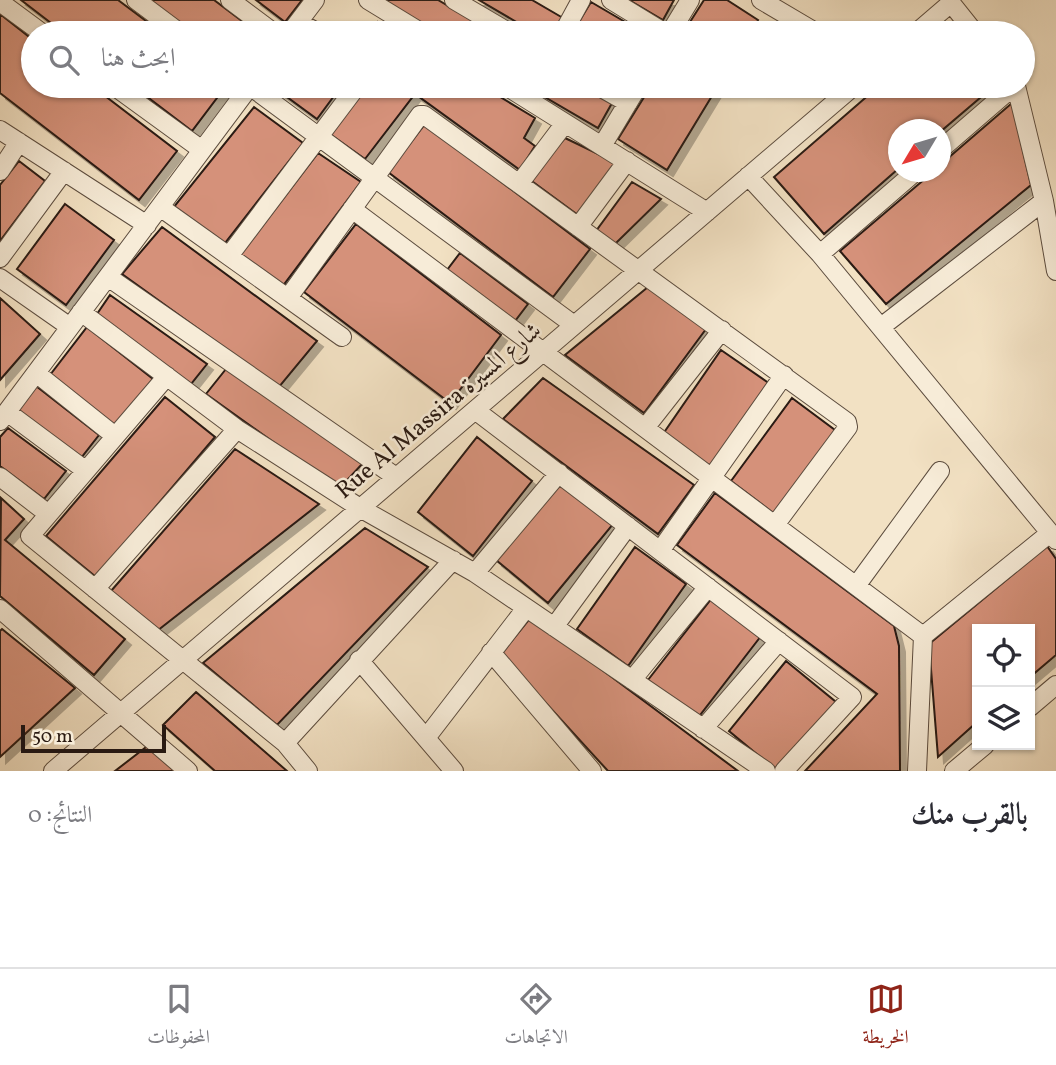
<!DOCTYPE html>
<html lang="ar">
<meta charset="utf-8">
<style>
body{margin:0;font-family:Vollkorn,Amiri,serif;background:#f2f2f3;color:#2b2b33;direction:rtl}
.controls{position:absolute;right:21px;bottom:21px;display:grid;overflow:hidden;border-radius:0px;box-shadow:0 2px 5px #0004}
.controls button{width:63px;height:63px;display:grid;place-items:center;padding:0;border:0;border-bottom:2px solid #e1e1e2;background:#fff;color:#2b2b33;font:35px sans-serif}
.compass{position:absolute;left:888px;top:119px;width:63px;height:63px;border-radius:50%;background:#fff;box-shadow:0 2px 5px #0004;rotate:232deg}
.scale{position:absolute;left:21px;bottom:18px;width:145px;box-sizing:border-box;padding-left:7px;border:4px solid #2a1a12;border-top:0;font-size:19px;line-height:24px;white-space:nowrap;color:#2a1a12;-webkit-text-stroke:5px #f7ecd8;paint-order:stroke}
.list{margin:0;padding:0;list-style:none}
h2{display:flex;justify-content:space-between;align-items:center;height:91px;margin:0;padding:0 28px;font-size:30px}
h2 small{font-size:23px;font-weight:400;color:#7c7c81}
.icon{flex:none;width:38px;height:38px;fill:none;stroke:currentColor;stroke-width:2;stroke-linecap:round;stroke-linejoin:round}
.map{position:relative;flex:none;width:1056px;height:771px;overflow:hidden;direction:ltr}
.search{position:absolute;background:#fff;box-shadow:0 2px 5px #0004;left:21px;right:21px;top:21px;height:77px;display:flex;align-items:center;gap:18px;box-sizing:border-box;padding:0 24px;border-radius:38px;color:#7c7c81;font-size:26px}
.sheet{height:196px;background:#fff}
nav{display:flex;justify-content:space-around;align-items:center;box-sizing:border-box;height:98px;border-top:2px solid #e1e1e2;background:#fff;font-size:19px;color:#7c7c81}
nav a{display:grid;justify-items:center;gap:4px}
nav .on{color:#8f2418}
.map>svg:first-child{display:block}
</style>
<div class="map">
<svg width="1056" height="771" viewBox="0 0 1056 771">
<defs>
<filter id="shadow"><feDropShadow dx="6" dy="6" stdDeviation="0" flood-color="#0004"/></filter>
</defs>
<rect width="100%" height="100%" fill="#f2e1c3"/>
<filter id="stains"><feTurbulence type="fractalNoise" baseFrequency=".00286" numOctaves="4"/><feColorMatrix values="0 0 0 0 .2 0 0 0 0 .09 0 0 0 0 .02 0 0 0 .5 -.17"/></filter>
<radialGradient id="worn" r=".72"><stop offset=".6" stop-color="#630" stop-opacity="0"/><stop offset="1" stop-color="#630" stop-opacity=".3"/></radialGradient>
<path fill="#d5917a" stroke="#2a1a12" stroke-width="2" filter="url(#shadow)" d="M21 0H118L162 33H64Z
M148 0H214L258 33H192Z
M256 0H302L285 22Z
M381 0H438L494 33H437Z
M479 0H532L563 18 554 33H535Z
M629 0H674L663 20Z
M704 0H727L758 20 750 33H683Z
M591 2 644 33H572Z
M0 14 33 40V86H92L177 151 139 200 0 93Z
M378 22 396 33H372Z
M951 24 959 33H939Z
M133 86H226L192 131Z
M272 86H321L334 96 317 119Z
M364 86H482L535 118 524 138 535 146 520 170 415 94 365 159 327 132Z
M526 86H583L612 103 598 128Z
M651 86H718L667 170 618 139Z
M879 86H994L940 132V130H898V169L824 234 774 177Z
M1012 103 1031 185 886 304 840 251 933 172H940V165Z
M254 107 303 143 225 243 173 208Z
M425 124 590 249 553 297 388 172Z
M565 138 621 165 582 218 529 179Z
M318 153 361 182 282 287 240 255Z
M19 161 45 181 0 241V185Z
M632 182 661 199 615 244 596 231Z
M65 204 114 240 66 305 17 269Z
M356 224 501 335 450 403 304 292Z
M162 227 317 341 279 387 122 274Z
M460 253 528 304 512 325 444 274Z
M648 287 706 329 644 413 565 355Z
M110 295 207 364 191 384 97 314Z
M0 298 40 334 0 380Z
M87 327 153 379 116 426 50 375Z
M721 350 770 384 711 468 663 434Z
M226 369 363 463 339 489 206 394Z
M543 378 694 485 658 534 503 419Z
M36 386 99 435 81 458 17 410Z
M165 397 215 437 96 577 46 536Z
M792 398 839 433 777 516 731 481Z
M8 428 66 471 44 499 0 466V437Z
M477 437 532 481 473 556 418 512Z
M235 449 319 504 157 631 111 591Z
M562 480 614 523 548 603 496 560Z
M715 493 894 626 899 646 900 771H805L877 694 677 545Z
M1 498 24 519 5 540 125 639 94 675 0 596Z
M365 528 428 567 277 725 203 663Z
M1047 546 1056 559V655L1030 677V629H977V722L938 757 929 644Z
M635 547 686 584 628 666 577 629Z
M712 598 761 636 697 719 648 680Z
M531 617 738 771H608L501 654Z
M2 629 75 688 0 757V631Z
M786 661 836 702 777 771 729 731Z
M196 692 287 771H215L163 725Z
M150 744 181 771H115Z"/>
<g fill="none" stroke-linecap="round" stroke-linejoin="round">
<defs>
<path id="street" d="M136 0 180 33
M230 0 274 33
M368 0 422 33
M454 0 510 33
M611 0 665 33
M761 0 817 33
M0 2 42 33
M299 22 318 33
M290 33 315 0
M563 33 581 0
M670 33 690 0
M916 33 951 3 975 33
M114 86 202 150
M250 86 574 325
M506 86 707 212
M598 86 628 103
M1016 86 1044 201 1056 271
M0 130 147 225
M602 146 638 86
M940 150 1014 86
M0 171 19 142
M748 176 820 254 1056 540
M519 184 565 123
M160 207 342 337
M352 209 923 636
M578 227 627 161
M820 254 915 172
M229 256 357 86
M0 258 64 171
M108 277 396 477
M0 278 70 327
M288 298 420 115H424L847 422 848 427 775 525
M81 312 237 429 360 508 475 573 766 771
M881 327 1044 201
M36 373 115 436
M167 376 30 536 285 743 308 771
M475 410 852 697 784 771
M7 412 85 470
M0 421 250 86
M645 428 722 330
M0 477 47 513
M660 551 784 375
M475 573 559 473
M856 586 940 471
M95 589 237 429
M0 609 188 771
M554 627 628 526
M491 652 592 771
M359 660 454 771
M632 680 708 587
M1030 707 1056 685
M703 729 779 641
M426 738 526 608
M285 743 453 560
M53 771 854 86
M917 771 923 636 1050 533
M954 771 985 745"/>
</defs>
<use href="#street" stroke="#5c4c3e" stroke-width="20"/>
<use href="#street" stroke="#f7ecd8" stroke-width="18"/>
</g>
<g text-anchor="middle" stroke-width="5" stroke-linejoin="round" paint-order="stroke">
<g font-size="24" fill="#2a1a12" stroke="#f7ecd8">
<text transform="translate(438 410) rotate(-40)" y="8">Rue Al Massira شارع المسيرة</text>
</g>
</g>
<rect width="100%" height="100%" filter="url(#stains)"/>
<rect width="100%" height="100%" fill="url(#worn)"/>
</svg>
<div class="controls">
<button><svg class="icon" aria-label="locate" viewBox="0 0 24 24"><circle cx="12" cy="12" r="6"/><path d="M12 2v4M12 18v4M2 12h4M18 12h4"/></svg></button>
<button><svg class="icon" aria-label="layers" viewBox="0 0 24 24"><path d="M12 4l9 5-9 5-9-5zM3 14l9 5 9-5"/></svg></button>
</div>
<svg class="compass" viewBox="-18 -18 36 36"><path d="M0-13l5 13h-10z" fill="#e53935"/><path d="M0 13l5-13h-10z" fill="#7c7c81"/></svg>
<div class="scale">50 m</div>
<div class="search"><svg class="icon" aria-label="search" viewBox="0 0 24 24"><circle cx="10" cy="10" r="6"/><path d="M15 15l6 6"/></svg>ابحث هنا</div>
</div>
<section class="sheet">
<h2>بالقرب منك<small>النتائج: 0</small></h2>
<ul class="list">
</ul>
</section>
<nav>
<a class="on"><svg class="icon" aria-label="map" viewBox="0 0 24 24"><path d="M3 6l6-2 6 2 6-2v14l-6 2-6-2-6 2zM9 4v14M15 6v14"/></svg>الخريطة</a>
<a><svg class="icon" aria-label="directions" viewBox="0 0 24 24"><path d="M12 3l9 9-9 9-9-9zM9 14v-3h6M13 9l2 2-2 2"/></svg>الاتجاهات</a>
<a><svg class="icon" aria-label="saved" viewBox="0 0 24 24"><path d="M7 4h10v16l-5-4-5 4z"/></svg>المحفوظات</a>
</nav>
